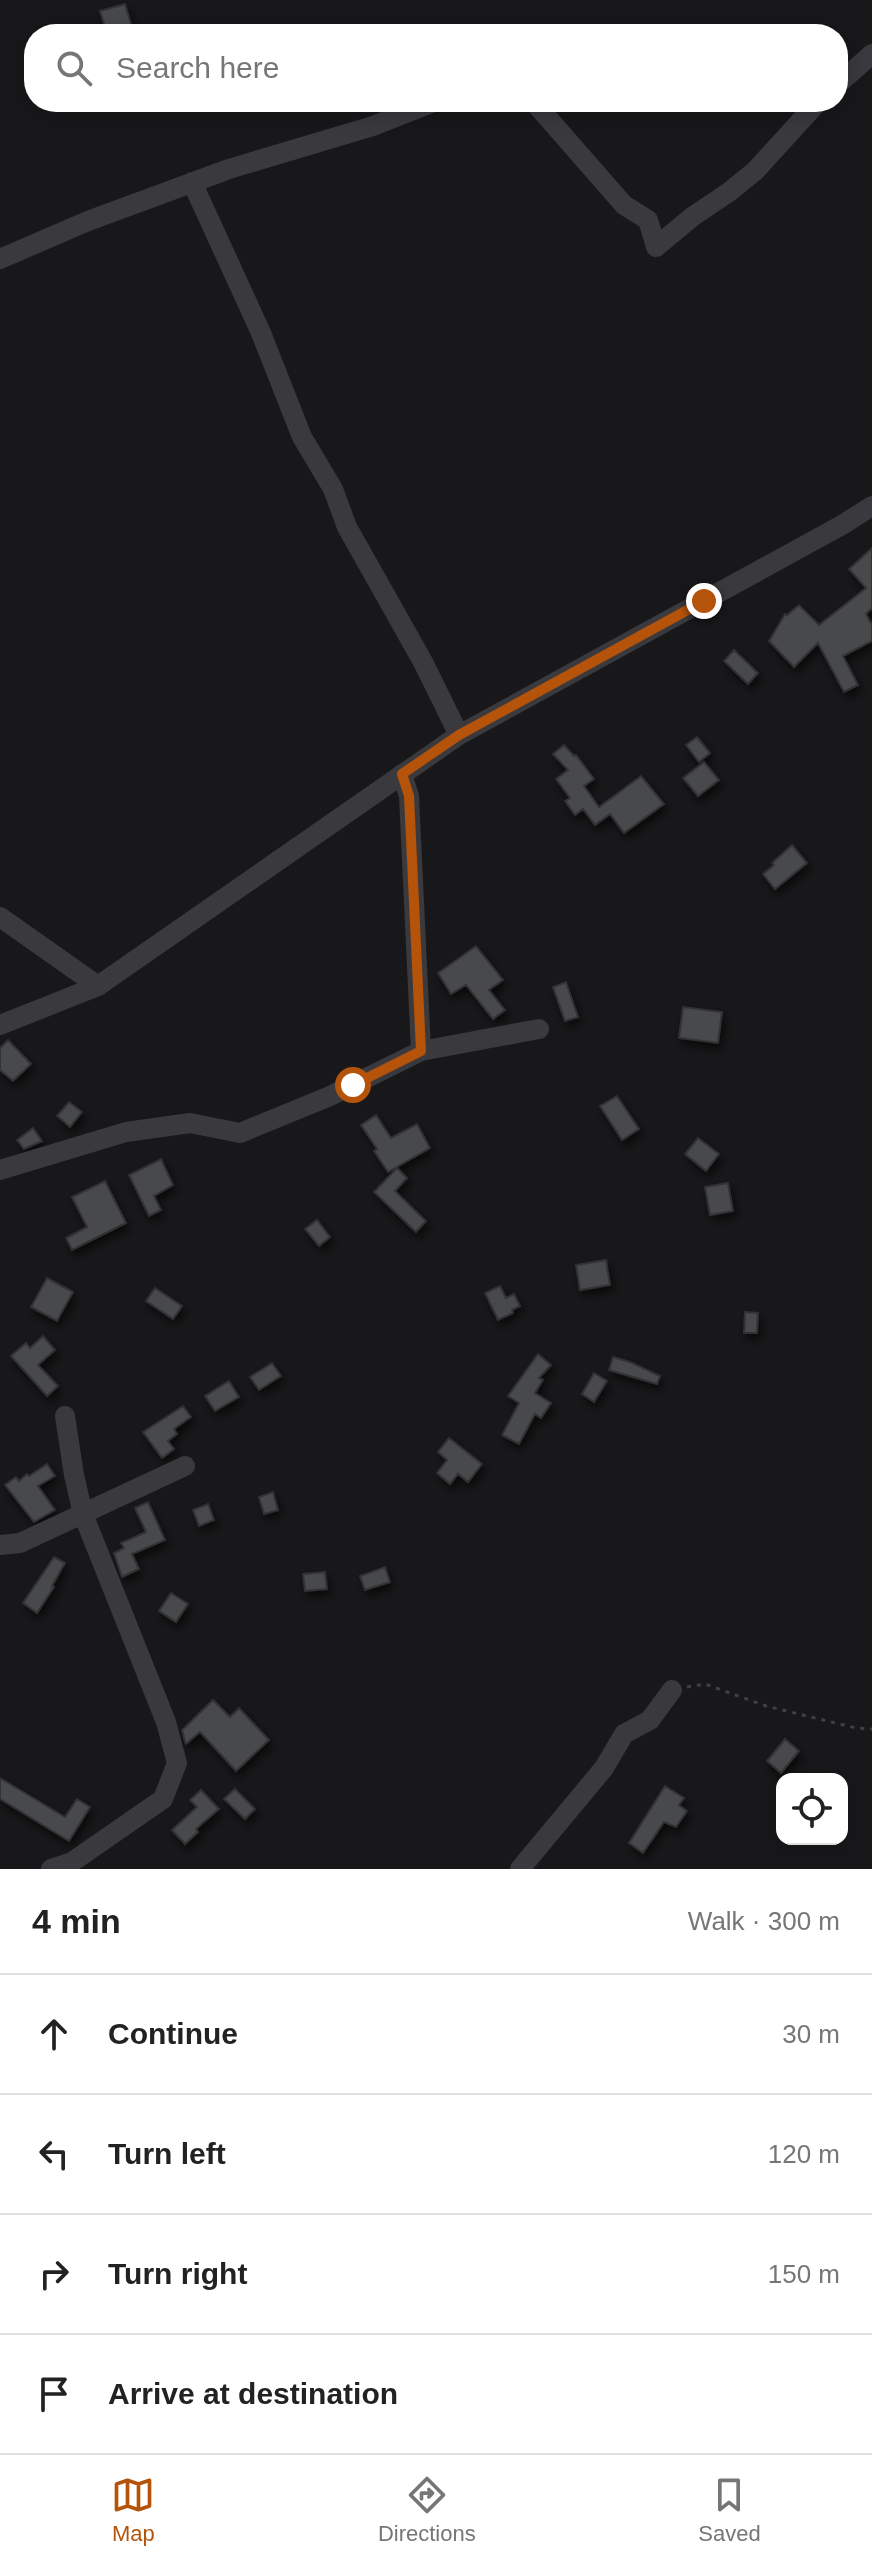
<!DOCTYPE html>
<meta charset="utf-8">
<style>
body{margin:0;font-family:Arial,sans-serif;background:#f6f6f6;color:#222}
.controls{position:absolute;right:24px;bottom:24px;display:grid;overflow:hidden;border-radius:16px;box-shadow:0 4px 20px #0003}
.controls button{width:72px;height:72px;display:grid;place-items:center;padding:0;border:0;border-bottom:2px solid #e0e0e0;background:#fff;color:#222;font:40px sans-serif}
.stop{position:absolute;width:24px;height:24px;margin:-18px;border:6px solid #b45309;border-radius:50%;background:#fff}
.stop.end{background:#b45309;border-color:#fff;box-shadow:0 2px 8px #0008}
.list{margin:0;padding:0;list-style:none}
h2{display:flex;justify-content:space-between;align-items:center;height:104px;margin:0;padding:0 32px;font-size:34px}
h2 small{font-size:26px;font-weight:400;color:#767676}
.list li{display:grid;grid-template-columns:52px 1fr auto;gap:24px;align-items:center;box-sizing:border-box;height:120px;padding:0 32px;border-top:2px solid #e0e0e0}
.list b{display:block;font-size:30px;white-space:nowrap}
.list em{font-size:26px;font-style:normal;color:#767676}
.icon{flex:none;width:44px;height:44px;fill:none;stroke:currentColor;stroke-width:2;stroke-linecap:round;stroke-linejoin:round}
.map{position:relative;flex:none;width:872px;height:1869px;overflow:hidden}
.search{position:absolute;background:#fff;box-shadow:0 4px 20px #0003;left:24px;right:24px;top:24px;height:88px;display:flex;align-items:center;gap:20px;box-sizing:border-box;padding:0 28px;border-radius:32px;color:#767676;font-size:30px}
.sheet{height:584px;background:#fff}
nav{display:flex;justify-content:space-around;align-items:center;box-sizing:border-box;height:112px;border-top:2px solid #e0e0e0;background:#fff;font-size:22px;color:#767676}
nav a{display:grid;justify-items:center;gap:4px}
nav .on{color:#b45309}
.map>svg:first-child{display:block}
</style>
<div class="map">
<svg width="872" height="1869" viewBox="0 0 872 1869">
<defs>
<filter id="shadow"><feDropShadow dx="3" dy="5.5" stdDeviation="4" flood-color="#0009"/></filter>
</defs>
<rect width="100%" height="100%" fill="#18181a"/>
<path fill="#47484c" stroke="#323235" stroke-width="2" filter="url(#shadow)" d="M125 4 134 34H107L100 11Z
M872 548V608L866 614 872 625V641L843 656 858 685 844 692 818 643 794 667 769 641 785 614 787 615 799 605 819 625 866 588 849 569Z
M734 650 758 673 748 684 724 661Z
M697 737 710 753 699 762 686 745Z
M564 745 574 756 576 755 594 779 584 786 599 807 641 776 664 804 624 833 610 814 595 825 583 809 575 815 565 801 570 798 556 779 568 770 553 754Z
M704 762 719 780 698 796 683 778Z
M792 845 807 863 775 889 763 874 774 865 772 863Z
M476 946 503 980 489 990 505 1010 493 1019 466 985 451 994 438 973Z
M566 982 578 1017 565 1021 553 987Z
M683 1007 722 1012 718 1043 679 1038Z
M8 1040 31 1064 13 1081 0 1070V1048Z
M617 1096 639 1129 622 1140 600 1106Z
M69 1102 82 1112 70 1127 57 1116Z
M376 1115 391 1138 417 1124 430 1148 388 1172 374 1151 377 1149 361 1125Z
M33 1128 42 1141 24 1149 17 1140Z
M698 1138 719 1154 706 1171 685 1154Z
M161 1159 173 1185 154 1196 161 1210 149 1216 129 1175Z
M397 1168 407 1178 395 1191 426 1221 416 1232 374 1192Z
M105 1181 126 1223 72 1250 66 1238 87 1227 72 1197Z
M728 1183 733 1211 710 1215 705 1187Z
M317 1220 330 1237 319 1246 305 1229Z
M606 1260 610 1285 580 1290 576 1265Z
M47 1278 73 1292 57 1321 31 1307Z
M500 1286 506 1298 514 1294 520 1306 512 1310 513 1313 498 1320 485 1293Z
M155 1288 182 1306 173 1319 146 1301Z
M745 1312 758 1313 757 1333H744Z
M43 1336 55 1350 38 1365 58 1386 47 1396 11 1356 26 1343 30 1348Z
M538 1354 551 1365 539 1378 543 1380 535 1393 551 1403 541 1418 535 1414 519 1444 502 1435 519 1403 508 1396Z
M613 1357 630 1362 660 1376 657 1384 609 1370Z
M272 1363 281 1376 259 1390 250 1377Z
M594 1373 607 1381 594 1402 582 1394Z
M229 1381 239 1397 215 1411 205 1396Z
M183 1406 191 1417 174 1429 177 1434 168 1441 174 1449 162 1458 143 1432Z
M449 1438 482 1464 468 1482 458 1474 450 1484 437 1473 447 1460 438 1452Z
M47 1464 55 1476 38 1486 55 1510 34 1522 5 1485 16 1477 19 1481 27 1474 29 1476Z
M273 1492 278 1510 264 1514 259 1497Z
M148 1502 165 1540 132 1554 139 1569 122 1577 114 1553 124 1548 121 1543 146 1532 135 1508Z
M208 1504 214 1520 199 1526 193 1510Z
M54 1557 65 1563 52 1586 54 1587 37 1613 23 1603Z
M385 1567 390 1582 365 1590 360 1576Z
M325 1572 327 1589 305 1591 303 1574Z
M171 1593 188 1604 176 1622 159 1611Z
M213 1700 230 1717 239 1708 269 1740 236 1771 200 1732 186 1744 185 1742 182 1730Z
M785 1739 799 1751 781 1773 767 1761Z
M0 1778 65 1817 77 1799 90 1807 69 1841 0 1799Z
M665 1786 684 1798 679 1805 687 1811 676 1827 664 1822 643 1853 629 1843Z
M235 1789 255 1809 245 1819 224 1799Z
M201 1790 219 1809 196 1829 198 1832 185 1844 172 1830 197 1807 190 1800Z"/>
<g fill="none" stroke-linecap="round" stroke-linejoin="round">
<path stroke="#404145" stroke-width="3" stroke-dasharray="4 6" stroke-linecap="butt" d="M687 1687 705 1684 766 1706 856 1728 872 1729"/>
<path stroke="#3a3a3e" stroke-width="20" d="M838 84 872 54
M534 102 624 205 648 220 656 247 692 217 729 192 755 171 818 102
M192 182 261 333 302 437 333 489 347 527 423 662 459 735
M0 259 88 221 229 169 373 126 434 102
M0 917 98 986
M0 1025 98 986 459 735 842 525 872 506
M421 1051 539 1029
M0 1170 126 1132 190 1123 240 1133 330 1096 421 1051 409 796 402 774
M0 1545 20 1543 185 1466
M51 1869 72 1862 163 1799 177 1763 166 1722 83 1514 74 1475 65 1416
M520 1869 604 1768 624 1734 650 1720 672 1690"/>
</g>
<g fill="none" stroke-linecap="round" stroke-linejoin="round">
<path stroke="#b45309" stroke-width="10" d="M353 1085 421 1051 409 796 402 774 459 735 704 601"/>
</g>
</svg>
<div class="controls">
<button><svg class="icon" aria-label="locate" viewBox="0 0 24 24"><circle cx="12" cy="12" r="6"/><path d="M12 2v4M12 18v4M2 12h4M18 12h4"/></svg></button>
</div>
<div class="stop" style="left:353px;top:1085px"></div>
<div class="stop end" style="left:704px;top:601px"></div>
<div class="search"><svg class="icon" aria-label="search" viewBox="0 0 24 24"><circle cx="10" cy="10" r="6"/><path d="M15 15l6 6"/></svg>Search here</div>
</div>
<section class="sheet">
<h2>4 min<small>Walk · 300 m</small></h2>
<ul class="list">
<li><svg class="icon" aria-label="ahead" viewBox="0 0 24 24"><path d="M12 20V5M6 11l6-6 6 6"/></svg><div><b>Continue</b></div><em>30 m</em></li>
<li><svg class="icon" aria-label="left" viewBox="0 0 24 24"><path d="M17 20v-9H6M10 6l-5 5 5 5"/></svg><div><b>Turn left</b></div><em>120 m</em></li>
<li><svg class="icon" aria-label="right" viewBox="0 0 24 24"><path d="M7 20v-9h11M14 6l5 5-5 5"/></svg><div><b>Turn right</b></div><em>150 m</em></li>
<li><svg class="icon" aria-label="arrive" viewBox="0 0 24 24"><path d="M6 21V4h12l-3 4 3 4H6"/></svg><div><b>Arrive at destination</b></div></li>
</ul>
</section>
<nav>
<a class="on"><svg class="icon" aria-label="map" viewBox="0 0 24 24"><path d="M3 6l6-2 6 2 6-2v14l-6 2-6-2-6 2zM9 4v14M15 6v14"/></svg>Map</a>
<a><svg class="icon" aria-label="directions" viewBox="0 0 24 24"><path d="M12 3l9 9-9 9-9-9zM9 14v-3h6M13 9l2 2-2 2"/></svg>Directions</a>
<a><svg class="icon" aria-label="saved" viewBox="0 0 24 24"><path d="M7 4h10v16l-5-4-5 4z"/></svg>Saved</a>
</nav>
